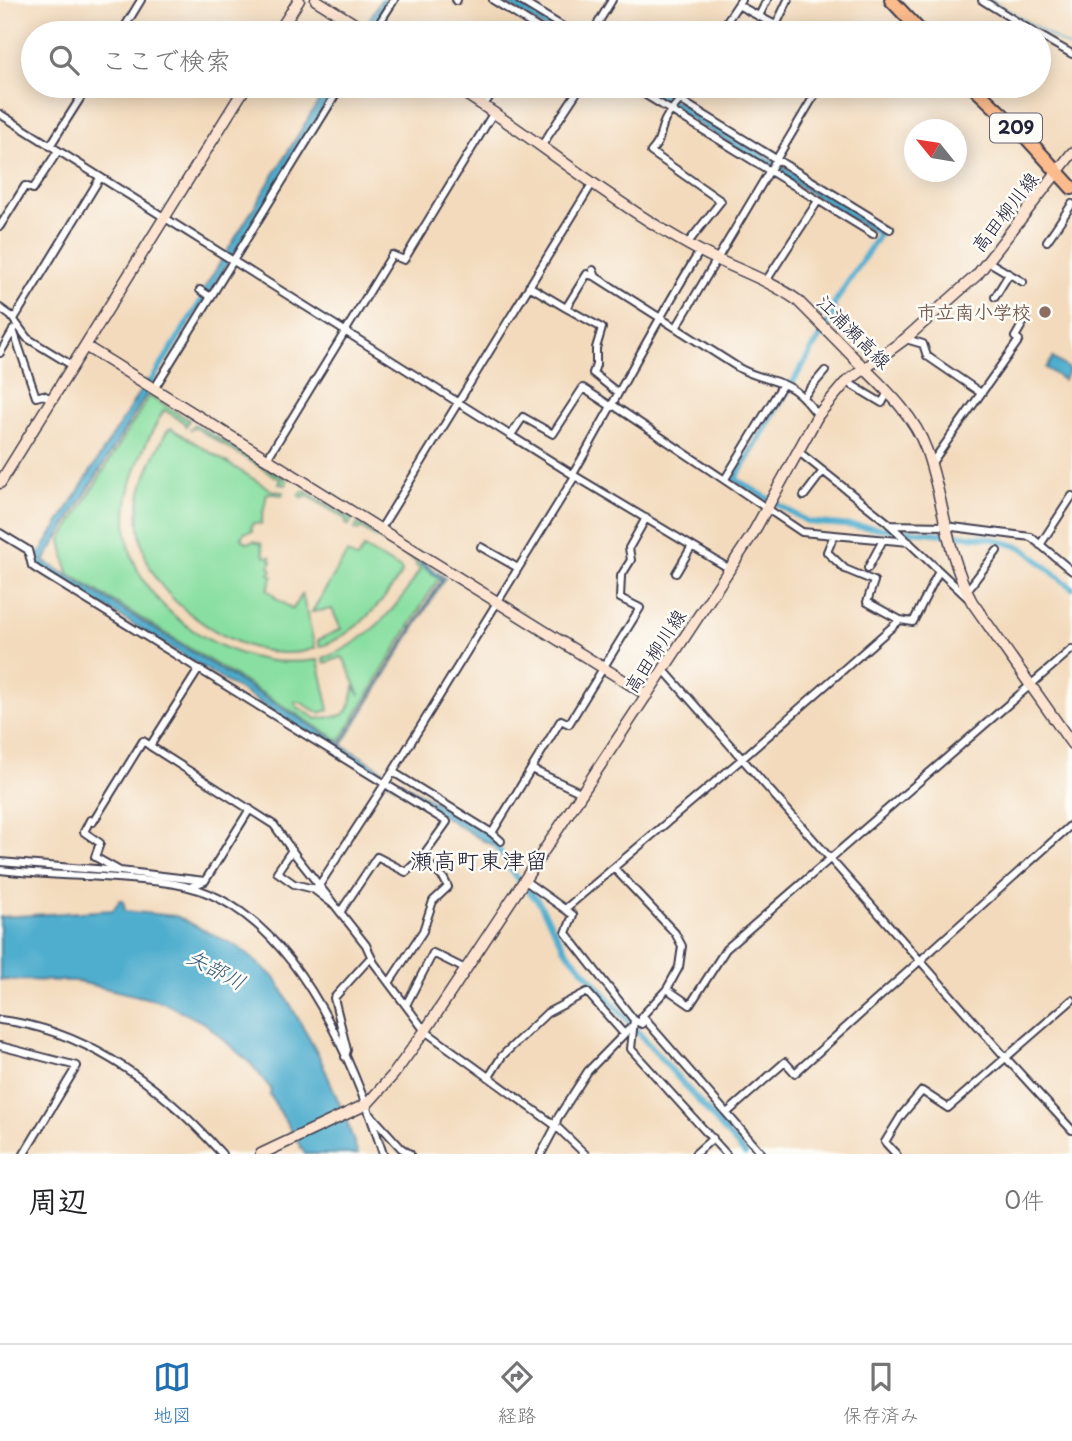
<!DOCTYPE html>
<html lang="ja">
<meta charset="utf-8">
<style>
body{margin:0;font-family:"Playpen Sans","Klee One",sans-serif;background:#f2f2f2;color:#202124}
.compass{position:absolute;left:904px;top:119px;width:63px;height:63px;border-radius:50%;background:#fff;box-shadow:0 4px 18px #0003;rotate:300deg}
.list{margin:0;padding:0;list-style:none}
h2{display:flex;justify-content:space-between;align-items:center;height:91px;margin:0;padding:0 28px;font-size:30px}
h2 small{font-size:23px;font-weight:400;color:#757577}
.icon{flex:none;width:38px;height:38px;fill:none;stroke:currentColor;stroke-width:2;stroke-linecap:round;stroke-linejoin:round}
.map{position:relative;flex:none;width:1072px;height:1154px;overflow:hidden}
.search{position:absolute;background:#fff;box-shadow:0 4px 18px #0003;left:21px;right:21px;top:21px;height:77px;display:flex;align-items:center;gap:18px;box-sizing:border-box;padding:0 24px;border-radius:38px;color:#757577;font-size:26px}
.sheet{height:189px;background:#fff}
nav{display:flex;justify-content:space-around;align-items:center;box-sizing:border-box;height:98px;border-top:2px solid #e0e0e0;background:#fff;font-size:19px;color:#757577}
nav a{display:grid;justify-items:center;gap:4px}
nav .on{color:#1f6fb2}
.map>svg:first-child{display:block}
</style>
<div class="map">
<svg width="1072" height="1154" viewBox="0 0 1072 1154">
<rect width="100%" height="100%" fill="#fdfcf7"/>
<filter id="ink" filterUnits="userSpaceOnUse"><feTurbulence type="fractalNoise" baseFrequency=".0143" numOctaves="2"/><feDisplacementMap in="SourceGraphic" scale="14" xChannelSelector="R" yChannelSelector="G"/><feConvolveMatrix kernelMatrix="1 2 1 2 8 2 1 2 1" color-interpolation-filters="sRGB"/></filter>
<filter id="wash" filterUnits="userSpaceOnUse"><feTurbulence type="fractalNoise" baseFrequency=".00686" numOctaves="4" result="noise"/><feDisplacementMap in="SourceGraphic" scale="28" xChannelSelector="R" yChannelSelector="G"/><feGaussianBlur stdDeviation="1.57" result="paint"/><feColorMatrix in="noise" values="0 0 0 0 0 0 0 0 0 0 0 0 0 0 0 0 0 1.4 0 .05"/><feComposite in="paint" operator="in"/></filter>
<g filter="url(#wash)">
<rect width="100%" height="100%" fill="#f3dabc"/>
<path fill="#89dfa1" stroke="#56806e" stroke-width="2" d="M149 396 189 420 186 426 184 422 164 410C143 447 121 490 127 535 136 600 204 649 265 660 282 663 301 662 318 660L329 710 319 713 300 702H295L296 706 317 719C348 714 349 719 354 687L360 695 344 659 342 657 325 663 323 658C364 645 400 607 420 569L416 566V562L360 528 358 531 355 529 358 523 421 563 420 565 441 579 438 580 430 592 340 741 68 573 61 540Z
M195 424 287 480 286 485 279 484 281 480 196 428 191 429Z
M171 428 273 491 283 492 282 495 267 493 261 524 253 523 251 527 252 531 244 533 241 538 247 543 254 541 261 543 264 556 271 557 270 560 272 561 269 566 272 570 269 574 273 576 267 590 275 595 274 597 293 609 302 594 315 648C263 669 184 621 156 578 147 564 141 545 139 527 135 492 151 461 167 431Z
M305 491 352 519 349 525 345 524 347 520 306 495 303 498 299 495Z
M364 548 401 569 402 573C381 605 357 633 320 647L318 640 341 629 332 609 312 612 347 553 357 559Z"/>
<path fill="#4fadce" stroke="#386884" stroke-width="2" d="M381 0H390L370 33H361Z
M501 0 514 1 567 33H552Z
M328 86H337L212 289 206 297 201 294Z
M637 86H652L886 230 875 233Z
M1053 358 1070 370 1063 380 1046 368Z
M147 380 153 384 44 561 341 744 442 579 420 565 422 562 445 578 342 745 495 839 500 846 497 847 484 841 34 563Z
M120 900H123L125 911 176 916 240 948 276 979 320 1058 346 1119 358 1154H305L270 1095 271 1089 251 1064 206 1024 163 1002 75 981 0 980V917L113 910Z"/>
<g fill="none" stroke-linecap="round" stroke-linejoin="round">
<path stroke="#4fadce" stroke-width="2" d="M991 0 1072 49"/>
<path stroke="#4fadce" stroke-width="6" d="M873 229 880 233 834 304V313L735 479 808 522 990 538 1023 548 1072 588
M147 388 208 290
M494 842 515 876 538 901 565 949 745 1154"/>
</g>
</g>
<g filter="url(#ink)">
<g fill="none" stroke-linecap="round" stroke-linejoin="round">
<defs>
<path id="street" d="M493 0 546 33
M519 0 573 33
M982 0 1035 33
M456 1 457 0
M738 5 779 27
M759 16 767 0
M776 25 788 0
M121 33 141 0
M373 33 394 0
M592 33 612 0
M719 33 741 0
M851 33 855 27
M1039 35 1072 54
M631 86 873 234
M657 86 680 100C674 107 666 115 663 125 658 139 662 139 651 152L721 201 687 244
M689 86 680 100 890 229
M484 105 497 86
M0 114 575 476 730 569
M542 145 581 86
M50 146 88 86
M0 226 25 186 33 189 58 151
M1047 241 1072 204
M989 262 1023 282
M593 270 596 277 739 368C756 378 775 379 791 388 802 394 810 406 818 415
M766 281 818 201
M529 286 566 308 587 274 596 277
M200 290 211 297
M995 297 1009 274
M0 308 11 316 27 338 73 366
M566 308 602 328 596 348V365L593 373 618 393
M14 319 100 178
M676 328 820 86
M13 330 36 397 43 395 52 399
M906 339 923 344 927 356 981 393
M0 353 14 329
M847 382 882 403 888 392
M154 389 341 86
M803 397 825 371
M613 405 802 532 909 542
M511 435 523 417 553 434 583 388 612 407
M799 452 887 522 968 598
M267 459 392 255 404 260 494 112
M931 464 1019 340 1015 337 1026 318
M573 474C616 400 654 324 700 251
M725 479 783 384
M804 496 823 471
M891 525 945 526 1031 537 1072 571
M380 530 592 184
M0 533 28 550 32 566 38 570 447 822 422 857 444 879 448 887 433 901 423 931 389 983
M834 535 827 552 845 569 874 581 867 602 900 620 913 622 939 571
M1040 545 1072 496
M481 547 518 568
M868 568 883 540
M676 573 692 546
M966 592 997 551
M199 669 150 746 274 825 296 856 366 945 374 963 425 1031 556 1126 585 1154
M663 669 1006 1058 1072 1130
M531 769 582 793
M393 772 492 833 501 841
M492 833 561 720 569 724 640 608 620 598 621 576 631 560 629 548 646 518
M292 850 277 872 294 884 314 889 320 884 392 773 575 476
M0 862 85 869
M83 868 120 871 95 857 100 843 84 832 90 820 93 822 143 741 152 747
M614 868 675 933 682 946 679 967 667 989
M0 870C58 877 118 875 175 884 290 902 352 1057 383 1154
M120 871 205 881
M524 880 573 915 566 933 634 1020 642 1024V1016L667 989 690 1005 726 949 1072 649
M190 887 205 881 250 809
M312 888 333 904
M565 909 743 758 900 620
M341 911 377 857 406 872 422 857
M406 1005 433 953 465 969
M642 1016 762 1154
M0 1020C90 1030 164 1089 222 1154
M634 1020 631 1049 726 1154
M0 1046 77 1066 24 1154
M345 1057 347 1050 334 998 371 957
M489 1077 502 1056 547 1013 587 992 624 1034
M728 1112 785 1062 795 1073 1072 824
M371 1115 401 1148 410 1154
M541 1154 556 1126 557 1119 588 1071 633 1025
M695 1154 713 1138
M896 1154 885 1142 901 1116 922 1091 948 1108 1072 1000"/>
<path id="secondary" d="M316 0 369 33
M278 33 299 0
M453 86C524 130 588 184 660 228 678 239 697 250 716 259 744 272 772 282 797 300 817 320 837 340 857 361 883 387 913 413 926 449 944 499 946 554 972 602L1072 744
M85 346 647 695
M0 483 246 86
M261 1154 367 1104 393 1075 425 1031 752 535 818 415 845 383 905 339 977 275 1072 153"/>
<path id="highway" d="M891 0 922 33
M972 86 1021 132 1072 188"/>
</defs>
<use href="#street" stroke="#413e4e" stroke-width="10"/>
<use href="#secondary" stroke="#413e4e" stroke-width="13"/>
<use href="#highway" stroke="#413e4e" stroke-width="16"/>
<use href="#street" stroke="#fff" stroke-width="6"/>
<use href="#secondary" stroke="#fde4d1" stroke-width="10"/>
<use href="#highway" stroke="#fbbb8d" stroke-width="12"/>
</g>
</g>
<circle fill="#8d6e63" stroke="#fdfcf7" stroke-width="2.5" cx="1045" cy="312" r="7"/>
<g text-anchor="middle" stroke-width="5" stroke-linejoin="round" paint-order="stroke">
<rect fill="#fdfcf7" stroke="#646373" stroke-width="2" x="990" y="113.5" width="52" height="29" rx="5"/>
<g font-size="18" font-weight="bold" fill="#22223b">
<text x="1016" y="134">209</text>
</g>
<g font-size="19" fill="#22223b" stroke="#fdfcf7">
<text transform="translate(1005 212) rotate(-52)" y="7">高田柳川線</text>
<text transform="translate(854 332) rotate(45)" y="7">江浦瀬高線</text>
<text transform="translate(655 651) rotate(-57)" y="7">高田柳川線</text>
</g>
<g font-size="19" font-weight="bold" fill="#785e54" stroke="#fdfcf7" text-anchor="end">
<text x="1031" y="319">市立南小学校</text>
</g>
<g font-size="21" font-style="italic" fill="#345a76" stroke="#fdfcf7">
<text transform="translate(216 970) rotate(28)" y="7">矢部川</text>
</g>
<g font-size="23" fill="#22223b" stroke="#fdfcf7">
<text x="479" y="869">瀬高町東津留</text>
</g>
</g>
</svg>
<svg class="compass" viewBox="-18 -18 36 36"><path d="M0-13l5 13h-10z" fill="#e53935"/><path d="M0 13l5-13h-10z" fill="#757577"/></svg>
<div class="search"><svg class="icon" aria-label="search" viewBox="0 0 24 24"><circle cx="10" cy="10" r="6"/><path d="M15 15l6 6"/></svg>ここで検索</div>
</div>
<section class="sheet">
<h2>周辺<small>0件</small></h2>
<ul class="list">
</ul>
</section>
<nav>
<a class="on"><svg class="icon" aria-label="map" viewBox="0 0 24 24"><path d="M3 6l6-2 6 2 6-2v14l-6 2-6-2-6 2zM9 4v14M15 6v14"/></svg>地図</a>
<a><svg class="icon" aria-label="directions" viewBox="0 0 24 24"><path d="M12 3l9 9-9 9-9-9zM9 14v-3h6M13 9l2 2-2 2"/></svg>経路</a>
<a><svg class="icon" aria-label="saved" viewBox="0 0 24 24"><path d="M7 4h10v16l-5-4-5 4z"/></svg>保存済み</a>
</nav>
